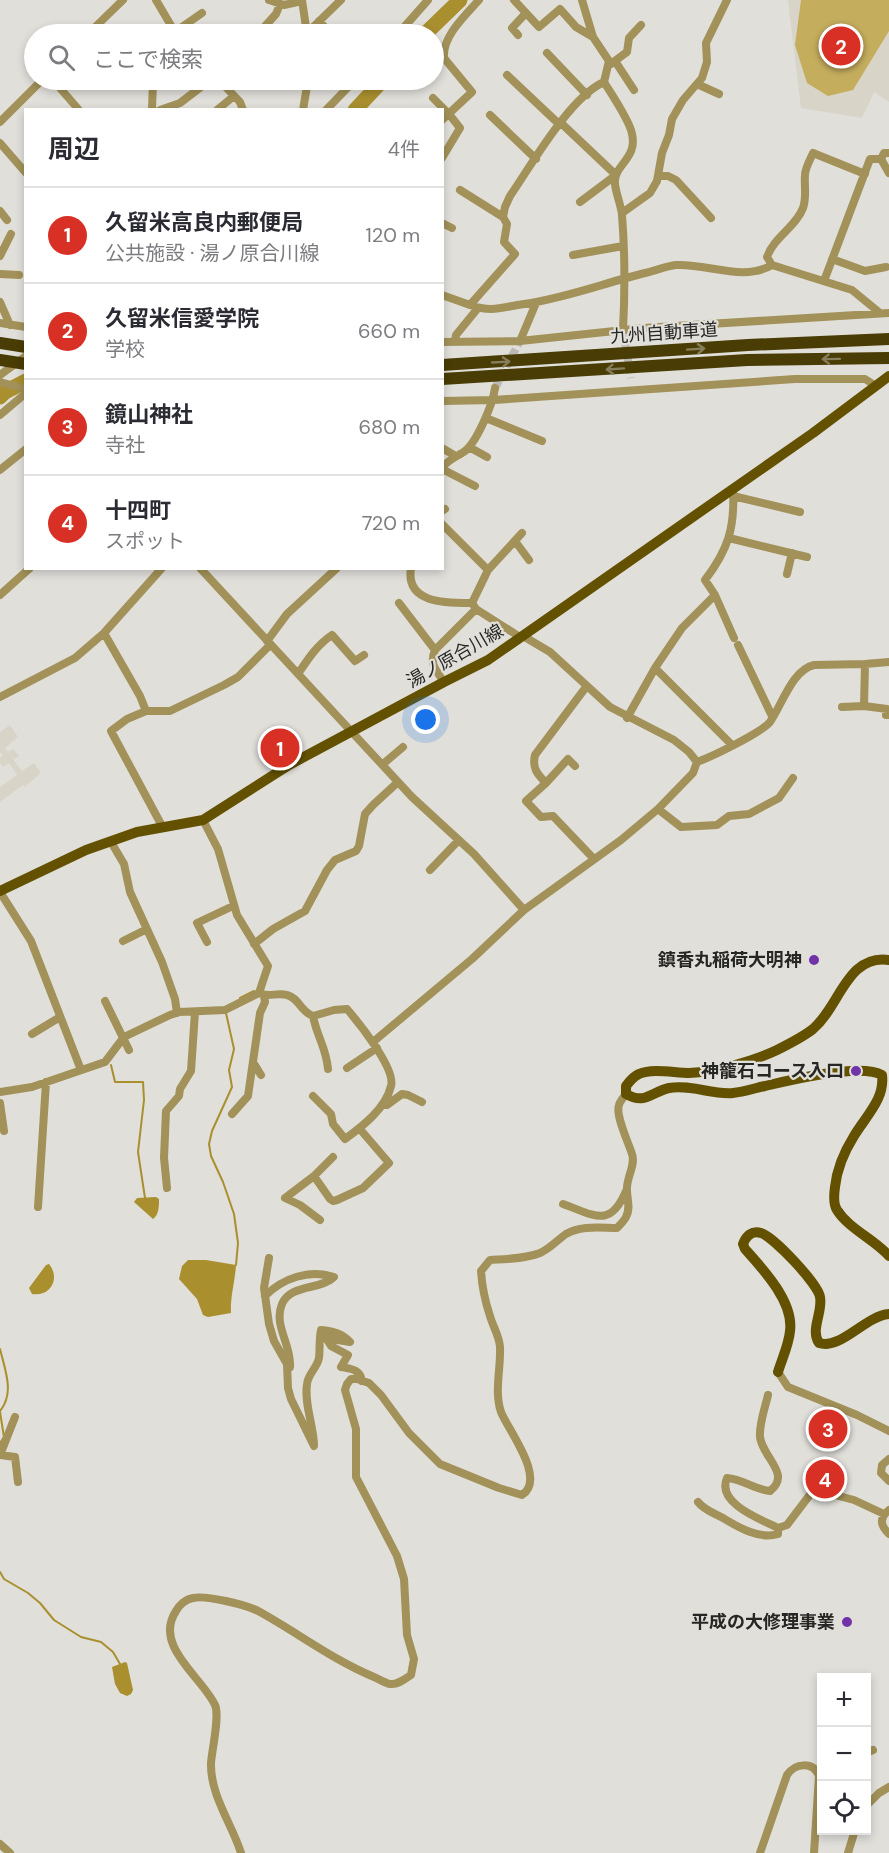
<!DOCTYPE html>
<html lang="ja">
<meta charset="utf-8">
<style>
body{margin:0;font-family:"DM Sans","Noto Sans JP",sans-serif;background:#f2f2f3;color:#2b2b33}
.controls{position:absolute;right:18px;bottom:18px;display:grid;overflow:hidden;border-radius:0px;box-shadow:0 3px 9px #0003}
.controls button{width:54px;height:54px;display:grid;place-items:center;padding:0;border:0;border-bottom:2px solid #e1e1e2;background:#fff;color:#2b2b33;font:30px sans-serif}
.you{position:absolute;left:426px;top:720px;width:21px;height:21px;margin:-15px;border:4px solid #fff;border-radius:50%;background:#1a73e8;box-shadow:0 0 0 9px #1a73e833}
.badge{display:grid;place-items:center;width:39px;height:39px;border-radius:50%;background:#d93025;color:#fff;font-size:20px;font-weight:700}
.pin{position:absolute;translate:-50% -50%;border:3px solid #fff;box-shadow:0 2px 6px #0006}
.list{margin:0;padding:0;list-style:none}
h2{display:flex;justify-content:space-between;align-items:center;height:78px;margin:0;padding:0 24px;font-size:26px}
h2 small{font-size:20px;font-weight:400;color:#7c7c81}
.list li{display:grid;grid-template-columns:39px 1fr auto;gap:18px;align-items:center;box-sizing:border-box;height:96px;padding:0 24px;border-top:2px solid #e1e1e2}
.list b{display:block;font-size:22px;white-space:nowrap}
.list p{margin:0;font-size:20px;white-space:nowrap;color:#7c7c81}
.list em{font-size:20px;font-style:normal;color:#7c7c81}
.icon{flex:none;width:33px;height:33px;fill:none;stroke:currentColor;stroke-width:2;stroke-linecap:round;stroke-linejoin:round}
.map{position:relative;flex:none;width:889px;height:1853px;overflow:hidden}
.search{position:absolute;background:#fff;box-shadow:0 3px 9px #0003;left:24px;top:24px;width:420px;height:66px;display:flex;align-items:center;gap:15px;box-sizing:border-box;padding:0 21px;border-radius:33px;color:#7c7c81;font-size:22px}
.panel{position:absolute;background:#fff;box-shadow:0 3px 9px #0003;left:24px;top:108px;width:420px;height:462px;border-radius:0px}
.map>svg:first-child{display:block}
</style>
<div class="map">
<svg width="889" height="1853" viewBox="0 0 889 1853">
<rect width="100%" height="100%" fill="#e1dfda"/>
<path fill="#d8d4c8" d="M788 0H889V102L874 92 862 118 801 108Z
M10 725 18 737 5 748 8 752 13 749 19 756 14 759 9 754 22 771 34 763 41 773 25 787 23 785 0 802V787L17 775 9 763 3 767 0 762V758L3 755 0 752V732Z"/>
<path fill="#c4ad5d" d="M801 0H889V31L853 90 828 96 807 83 795 45Z"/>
<path fill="#a98f2e" d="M156 1197 159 1199C159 1206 159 1215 153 1219L134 1202 137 1198Z
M188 1260H206L236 1265C235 1282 230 1297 231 1313L208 1317 203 1315 197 1299 179 1279 182 1266Z
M49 1264C61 1279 50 1297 32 1294L29 1288 46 1265Z
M125 1662 127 1663 133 1690 131 1694 127 1696 120 1693 115 1684 112 1667Z"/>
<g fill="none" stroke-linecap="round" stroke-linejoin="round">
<path stroke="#a98f2e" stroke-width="2" d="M240 998 254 991
M226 1013 234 1049 229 1070 232 1087 212 1131 209 1144 211 1156 223 1182 234 1214 238 1243 236 1265
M111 1065 115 1082H143L144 1100 138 1152 145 1198
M0 1349C5 1370 15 1393 0 1411
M0 1412 4 1437 0 1443
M0 1572 4 1579 28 1593 40 1603 54 1620 81 1637 101 1642 113 1652 120 1664"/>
<path stroke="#a98f2e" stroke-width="15" d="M425 34 460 0
M355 110 383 80
M0 397 5 392 26 381"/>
<path stroke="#bcbab6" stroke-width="8" stroke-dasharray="8 4" stroke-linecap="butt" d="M623 330 631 378
M495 388 520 341"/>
<path stroke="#a29158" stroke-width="8" d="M156 0 176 34
M269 0 284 5 302 1
M302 0 307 34
M514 0 539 27 560 9 576 27 593 37
M582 0 593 37 609 61 604 82C612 95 630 121 632 134 638 159 613 165 615 184 616 194 621 205 622 215 625 253 625 292 623 330
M319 21 331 34
M94 28 106 34
M307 33 341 0
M88 34 123 0
M172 34 202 13
M258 34 276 14 280 4
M398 34 428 0
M518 35 512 28 526 13
M547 53 587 95
M615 61 634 90
M608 66 627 52 629 38 641 25
M507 75 560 125
M53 80 79 110
M219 80 240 102 243 110
M697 84 719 94
M433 98 449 114 460 128 442 158
M152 110 153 80
M160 110 180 103 210 80
M217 110 234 96
M303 110 308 80
M326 110 355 80
M490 115 536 159
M442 120 472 92 444 58C442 36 466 15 479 0
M0 122 42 80
M561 123 616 175 580 202
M0 143 26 173
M881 159 889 173
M659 176H668L676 180 711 218
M460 190 503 217
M0 211 7 220
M622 213 650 193 657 181 662 153 669 135 672 119 683 100 702 78 707 62 706 43 727 0
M442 223 452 228
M573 255 623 246
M0 256 11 234
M832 259 865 271 886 267
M772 265 767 257C774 237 796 227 803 208 807 197 804 186 805 175 805 168 810 160 813 153L865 174
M0 274 19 275
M824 281 870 159H881L884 153H889
M442 295 470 305 515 254 504 242 507 224 503 217 505 207 510 196C532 164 570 97 604 82
M0 302 10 325
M470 305C493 313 502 307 524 304 566 298 604 283 645 273 655 271 666 266 676 265 707 263 743 282 772 265L852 290 880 313
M0 323 26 327
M455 341 456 335 478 308
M520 341 536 303
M442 342 520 341 643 328 889 313
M0 375 26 356
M0 382 26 389
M442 401 494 400 795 379H865L876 386
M0 415 26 393
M486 418 542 441
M469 447 487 457
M442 448 454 455
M442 467C450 459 454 458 462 453 476 446 493 403 495 388
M442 469 475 486
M0 470 26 449
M733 490C735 528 728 550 705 580L715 595 734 638
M733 496 800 512
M442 511 445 509
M442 524 488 570
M729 538 807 557
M515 541 529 560
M200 568 412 797 474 854 524 910
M411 568C405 604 447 603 472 603L476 609 520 637
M787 574 792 553
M0 595 30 568
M399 603 435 650 476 609
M472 603 488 570 522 533
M104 633 140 696 146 711
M523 636 550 652 610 707 674 740 689 752 697 762
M267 641 287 614 337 568
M738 645 772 716
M435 650C429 664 436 670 444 682
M865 664 864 706 887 709 886 715H889
M655 668 682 628 715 595
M298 674C308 659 317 645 332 635L355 661 364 655
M0 697 75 658 104 633 162 568
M842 707 864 706
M627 718 655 668 732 745
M383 764 403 747
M575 766 568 759 546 783 526 801 541 817 553 816 594 859
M546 783C537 774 532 768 535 755L586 687
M658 809 681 827 717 825 729 816 749 814 779 798 793 778
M162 826 111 731 127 719 146 711H170L224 685 238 677 269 646
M111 842 124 864 130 892 162 962 175 999 177 1013
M430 870 459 840
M0 892 31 941 81 1070
M123 941 147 929
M207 942 197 923 233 906
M254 944 273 929 305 911 327 870 335 860 356 851 359 846 365 814 373 805 398 782
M259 993C268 998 277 992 287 995 299 998 301 1012 313 1016L334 1010 347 1009C359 1023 396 1069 391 1086 386 1108 363 1126 345 1139L333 1124 331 1114 313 1096
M105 1001 129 1050
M313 1016C317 1037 326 1047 328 1069
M32 1034 60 1017
M373 1042 472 959 524 910 621 840 658 809 693 773 697 762C711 757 761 733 770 722 782 705 792 670 814 665L865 664 889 662
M253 1062 261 1075
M347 1068 377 1048
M0 1092 32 1087 105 1062 124 1037 170 1015 179 1012 225 1010 259 993 268 966 237 915 218 849 203 820
M0 1103 4 1131
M382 1105H387L402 1094 408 1095 422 1102
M232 1114 248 1096 260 1013 265 1002 264 996
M314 1176 333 1157
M167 1188 164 1158 166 1111 179 1096 180 1089 191 1071 195 1012
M563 1204C594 1215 610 1229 626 1191
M38 1207 46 1082
M320 1220 300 1205 285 1198 314 1176 330 1199 333 1201 337 1200 363 1188 389 1163 359 1128
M269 1258 264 1288 269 1324 274 1341 287 1364 288 1388 291 1399 314 1446C314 1426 304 1405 307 1384 308 1374 317 1368 319 1358 320 1349 319 1339 321 1330 332 1331 342 1333 350 1342L326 1338 331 1346 348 1355 341 1367C351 1369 360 1369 362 1381
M265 1296C283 1278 309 1269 334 1277 321 1290 290 1284 282 1304 273 1325 292 1346 290 1367
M778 1372 788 1387 857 1415 889 1431
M768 1395C765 1408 759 1424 760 1437 762 1457 792 1474 770 1491 755 1490 743 1479 727 1478 716 1503 760 1519 778 1528L787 1525 812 1492 816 1490 854 1500 884 1514
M15 1417 0 1455 15 1457 18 1482
M889 1459 882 1465 881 1473 889 1481
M698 1502C704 1510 714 1513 723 1518 738 1527 759 1540 778 1534V1528
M889 1510C879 1518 880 1525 889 1534
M866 1753 873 1750
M866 1806 879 1793 889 1787
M0 1844 10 1853
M241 1853C232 1824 210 1795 211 1763 212 1749 220 1716 215 1705 202 1677 153 1646 176 1611 179 1605 186 1599 193 1598 206 1595 248 1605 260 1612 298 1633 333 1660 374 1677 379 1679 385 1683 390 1684 398 1685 405 1679 411 1675L414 1659 407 1635 404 1579 397 1556 356 1477V1429L345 1390 347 1384 351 1379H357L369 1383 381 1395 409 1433 440 1464 499 1488 522 1495C547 1479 508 1430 501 1412 494 1392 501 1368 500 1347 499 1335 493 1327 490 1316 485 1301 482 1287 481 1271L490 1260C506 1259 524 1259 540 1253 551 1248 557 1240 566 1234 581 1225 601 1228 617 1228 620 1225 624 1221 626 1217 631 1208 627 1200 627 1190 626 1178 636 1165 632 1154 629 1144 615 1115 619 1105 620 1101 624 1097 626 1094
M760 1853 787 1775C795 1763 813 1761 819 1776L814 1853
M848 1853 855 1830"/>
<path stroke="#645100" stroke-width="10" d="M0 891 86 850 137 832 203 820 289 765 444 682 488 660 813 433 889 376
M889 960C847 954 840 1006 813 1029 803 1037 789 1044 777 1050 754 1061 715 1072 689 1073 674 1073 653 1068 639 1074 634 1076 629 1082 626 1086V1094C645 1105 651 1092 669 1088 691 1084 712 1095 733 1093 744 1092 755 1088 765 1086 790 1080 861 1063 882 1075 885 1099 866 1116 854 1136 844 1152 837 1168 835 1187 834 1194 833 1204 837 1210 849 1229 874 1239 889 1256
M778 1372C782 1359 789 1344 790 1331 794 1302 763 1269 745 1249L743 1244C746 1236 752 1230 761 1233 774 1237 818 1284 820 1297 823 1312 810 1330 819 1343 841 1350 865 1316 889 1314"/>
<path stroke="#493c04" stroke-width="12" d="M0 343 26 347
M442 365 748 345 889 339
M442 379 747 360 889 358"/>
<path stroke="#493c04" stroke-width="12" d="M0 360 26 364"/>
</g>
<defs><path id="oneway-shaft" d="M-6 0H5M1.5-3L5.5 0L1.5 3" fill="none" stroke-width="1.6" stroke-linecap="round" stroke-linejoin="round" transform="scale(1.5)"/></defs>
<g stroke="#867d5a">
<use href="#oneway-shaft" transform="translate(696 349) rotate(-4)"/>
<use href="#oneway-shaft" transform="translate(831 359) rotate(179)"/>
<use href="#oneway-shaft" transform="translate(501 362) rotate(-3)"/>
<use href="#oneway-shaft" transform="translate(615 369) rotate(176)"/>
</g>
<g fill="#7033a8" stroke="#e1dfda" stroke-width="2">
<circle cx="814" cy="960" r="6"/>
<circle cx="856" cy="1071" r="6"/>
<circle cx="847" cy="1622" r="6"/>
</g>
<g text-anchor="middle" stroke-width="4.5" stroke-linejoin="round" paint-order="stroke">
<g font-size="18" fill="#262624" stroke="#e1dfda">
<text transform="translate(664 333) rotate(-4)" y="6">九州自動車道</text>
<text transform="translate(455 656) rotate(-30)" y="6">湯ノ原合川線</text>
</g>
<g font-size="18" font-weight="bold" fill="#262624" stroke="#e1dfda" text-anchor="end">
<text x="802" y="966">鎮香丸稲荷大明神</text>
<text x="844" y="1077">神籠石コース入口</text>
<text x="835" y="1628">平成の大修理事業</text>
</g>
</g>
</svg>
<div class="controls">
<button>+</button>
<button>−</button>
<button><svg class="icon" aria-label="locate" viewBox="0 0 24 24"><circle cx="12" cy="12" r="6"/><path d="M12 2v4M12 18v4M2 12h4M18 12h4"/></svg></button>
</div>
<div class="you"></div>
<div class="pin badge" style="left:280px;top:748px">1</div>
<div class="pin badge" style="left:841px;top:46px">2</div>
<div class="pin badge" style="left:828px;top:1429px">3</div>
<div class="pin badge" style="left:825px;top:1479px">4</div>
<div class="search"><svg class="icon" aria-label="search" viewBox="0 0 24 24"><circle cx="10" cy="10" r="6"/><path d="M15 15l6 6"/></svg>ここで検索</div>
<section class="panel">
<h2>周辺<small>4件</small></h2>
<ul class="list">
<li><span class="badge">1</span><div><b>久留米高良内郵便局</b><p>公共施設 · 湯ノ原合川線</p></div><em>120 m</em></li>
<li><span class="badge">2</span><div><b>久留米信愛学院</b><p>学校</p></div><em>660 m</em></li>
<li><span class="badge">3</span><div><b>鏡山神社</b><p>寺社</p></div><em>680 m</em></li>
<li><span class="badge">4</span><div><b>十四町</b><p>スポット</p></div><em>720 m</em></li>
</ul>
</section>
</div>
